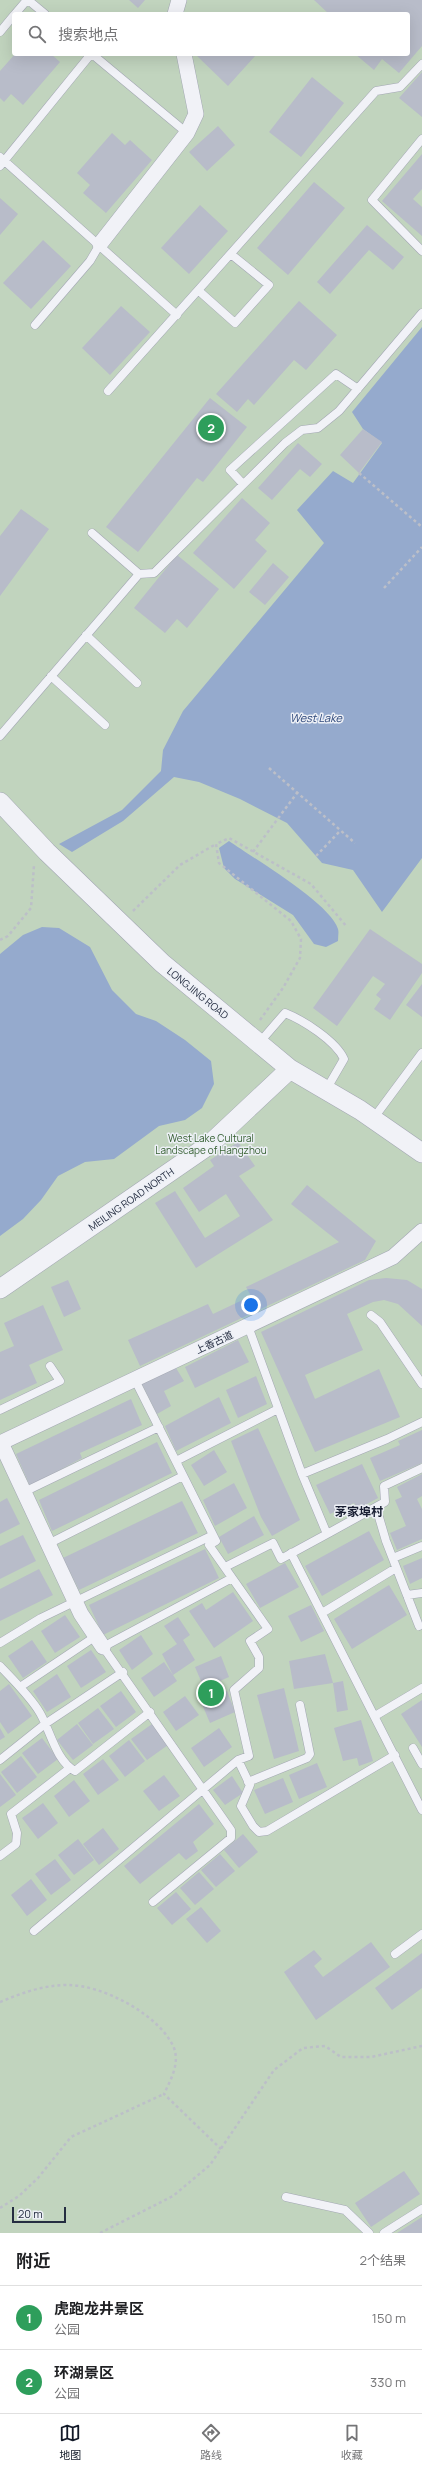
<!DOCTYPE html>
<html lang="zh">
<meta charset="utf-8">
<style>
body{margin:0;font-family:Manrope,"Noto Sans SC",sans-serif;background:#f6f6f6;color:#202124}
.scale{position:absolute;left:12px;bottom:10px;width:54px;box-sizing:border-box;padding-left:4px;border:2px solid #252d41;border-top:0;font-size:11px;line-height:14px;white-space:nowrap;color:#252d41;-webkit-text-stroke:3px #edf0f6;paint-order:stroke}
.you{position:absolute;left:251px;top:1305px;width:14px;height:14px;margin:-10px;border:3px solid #fff;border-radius:50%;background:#1a73e8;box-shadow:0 0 0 6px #1a73e833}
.badge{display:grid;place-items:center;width:26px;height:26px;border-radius:50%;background:#111827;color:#fff;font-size:13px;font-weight:700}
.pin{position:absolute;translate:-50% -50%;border:2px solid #fff;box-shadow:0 1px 4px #0006}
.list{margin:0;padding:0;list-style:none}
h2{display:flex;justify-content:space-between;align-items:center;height:52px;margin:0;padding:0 16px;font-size:17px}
h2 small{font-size:13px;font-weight:400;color:#757577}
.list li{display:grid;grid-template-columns:26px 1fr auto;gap:12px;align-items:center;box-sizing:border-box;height:64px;padding:0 16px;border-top:1px solid #e0e0e0}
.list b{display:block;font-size:15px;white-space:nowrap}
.list p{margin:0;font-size:13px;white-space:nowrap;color:#757577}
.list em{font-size:13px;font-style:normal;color:#757577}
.icon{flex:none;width:22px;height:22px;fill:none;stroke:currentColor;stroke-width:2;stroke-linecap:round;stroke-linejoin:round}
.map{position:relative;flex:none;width:422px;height:2233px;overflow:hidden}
.search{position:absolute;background:#fff;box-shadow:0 4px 16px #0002;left:12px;right:12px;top:12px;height:44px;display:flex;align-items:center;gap:10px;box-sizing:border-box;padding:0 14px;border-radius:4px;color:#757577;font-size:15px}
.sheet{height:180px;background:#fff}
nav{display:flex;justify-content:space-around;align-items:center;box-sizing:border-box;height:56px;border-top:1px solid #e0e0e0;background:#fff;font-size:11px;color:#757577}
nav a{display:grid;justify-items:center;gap:2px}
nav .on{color:#111827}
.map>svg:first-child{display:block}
</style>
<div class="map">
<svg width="422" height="2233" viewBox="0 0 422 2233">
<rect width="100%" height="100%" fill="#dee1e9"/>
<path fill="#c1d4be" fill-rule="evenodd" d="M0 0H422V2233H0ZM14 14H408V54H14Z"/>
<path fill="#95aacd" d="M422 327V858L382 912 353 870 322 863 287 823 240 799 199 782 174 777 123 821 72 852 59 844 122 810 161 771 163 750 183 711 324 543 297 510 333 471 353 483 382 443 363 429 352 412Z
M229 841C253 858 330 903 338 929 339 932 338 937 338 941L326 947 314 944 293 915 235 879 224 868 219 848Z
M42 927 59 928 90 947 112 990 136 1014 156 1021 185 1040 211 1061 214 1084 202 1108 185 1120 159 1126 114 1159 85 1162 58 1176 41 1200 23 1219 0 1236V954L23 935Z"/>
<path fill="#b8bcc9" d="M129 0H145L138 8Z
M314 0H422V46L399 73 382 59 374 70 355 54H408V14H329Z
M15 54H51L60 62 23 105 11 94 4 102 0 98V71Z
M195 54H257L228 86Z
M422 72V117L399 98Z
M312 77 344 103 301 157 269 132Z
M218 126 235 145 207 171 189 152Z
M112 133 125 145 130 140 152 160 106 213 83 193 90 185 77 173Z
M422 154V189L413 199 422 207V236L382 201Z
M314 182 345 208 288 275 257 248Z
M0 198 18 214 0 235Z
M200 205 228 231 189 274 161 248Z
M367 225 404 257 393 270 369 250 330 294 317 282Z
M43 240 71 266 31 309 3 283Z
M299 301 337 335 306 370 294 360 254 405 248 399 237 412 216 394Z
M121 306 150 332 110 375 82 348Z
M210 398 247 427 203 482 197 478 138 552 106 527Z
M363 429 382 442 359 473 340 455Z
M298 443 322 464 310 477 300 469 272 500 258 488Z
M242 498 270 523 255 540 267 551 234 589 193 553Z
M21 509 49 529 0 596V536Z
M177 555 219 589 187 628 177 619 165 633 134 608Z
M273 563 289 577 265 605 249 592Z
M370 929 422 964V973L390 1020 374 1009 381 999 376 995 385 984 373 976 337 1026 313 1008Z
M422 984V1017L406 1005Z
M238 1142 255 1166 239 1176 273 1220 196 1268 155 1203 175 1191 205 1238 240 1216 226 1194 199 1212 183 1188 214 1166 210 1160Z
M307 1185 376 1241 365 1260 140 1366 128 1340 208 1304 213 1314 251 1296 246 1287 339 1242 291 1204Z
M386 1278 407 1280 422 1289V1326L398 1304 384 1300 373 1302 347 1314 363 1350 305 1375 315 1399 379 1369 400 1417 315 1452 261 1332 369 1280Z
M68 1280 81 1309 64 1317 51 1287Z
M43 1305 63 1350 29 1365 37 1383 0 1400V1352L14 1346 4 1323Z
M238 1340 249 1362 195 1388 185 1367Z
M176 1368 184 1381 164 1391 171 1406 157 1414 142 1384Z
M256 1376 267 1404 238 1418 226 1390Z
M219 1397 231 1423 176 1451 165 1426Z
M131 1399 142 1425 80 1453 82 1458 30 1486 16 1454Z
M258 1428 300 1520 272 1536 261 1517 231 1441Z
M422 1430V1463L380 1481 370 1458 400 1445 398 1441Z
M157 1442 172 1473 52 1531 39 1500Z
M214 1450 227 1472 204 1486 191 1465Z
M362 1464 378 1498 358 1509 354 1503 330 1514 316 1485Z
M422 1474V1496L417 1499 422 1509V1539L397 1550 390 1533 406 1526 395 1500 402 1497 397 1487Z
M234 1483 247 1508 215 1526 203 1500Z
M7 1498 20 1524 0 1534V1502Z
M182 1501 198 1533 79 1590 63 1558Z
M254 1516 264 1535 228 1554 219 1537Z
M369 1531 384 1560 322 1596 305 1566Z
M23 1535 36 1561 0 1579V1546Z
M205 1549 219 1578 103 1635 89 1605Z
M422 1558V1578L410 1584 403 1566Z
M285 1563 299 1587 260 1608 246 1584Z
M39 1569 53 1595 0 1621V1589Z
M389 1585 407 1615 352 1649 334 1619Z
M233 1592 253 1621 214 1648 189 1611 202 1603 206 1610Z
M311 1605 324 1631 301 1642 288 1616Z
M65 1615 80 1637 55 1653 41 1631Z
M178 1617 190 1635 183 1640 195 1660 173 1675 177 1681 154 1697 141 1678 164 1662 173 1675 162 1654 177 1644 164 1626Z
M141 1635 153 1654 132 1670 119 1650Z
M32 1640 47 1662 23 1678 8 1656Z
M91 1650 106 1672 81 1688 67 1666Z
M325 1654 333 1683 294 1689 289 1661Z
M221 1656 229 1677 204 1688 195 1667Z
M57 1674 71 1697 47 1712 33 1691Z
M343 1681 348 1710 337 1712 333 1683Z
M9 1684 32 1716 8 1734 0 1722V1691Z
M284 1688 299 1751 274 1759 257 1695Z
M121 1691 136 1712 116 1727 100 1706Z
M227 1691 235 1712 210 1723 201 1702Z
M185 1696 199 1715 176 1731 163 1712Z
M422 1700V1747L401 1714Z
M98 1708 114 1729 93 1744 78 1723Z
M361 1720 373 1761 359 1766 357 1758 343 1761 334 1728Z
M77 1724 93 1745 73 1760 57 1740Z
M152 1724 168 1745 147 1760 131 1739Z
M0 1728 5 1737 0 1740Z
M219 1728 232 1747 204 1767 191 1748Z
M42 1738 58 1759 38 1774 22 1753Z
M129 1740 145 1761 125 1777 109 1756Z
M21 1756 37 1777 17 1793 1 1772Z
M103 1759 119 1780 98 1795 83 1774Z
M317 1763 327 1787 299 1799 289 1775Z
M0 1774 16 1795 0 1807Z
M164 1775 180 1796 159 1811 143 1791Z
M232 1776 243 1793 225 1805 213 1790Z
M283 1778 293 1802 265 1814 254 1790Z
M74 1780 90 1801 69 1817 54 1796Z
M43 1803 58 1823 38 1839 22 1818Z
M199 1804 214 1824 193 1842 198 1851 186 1860 179 1853 140 1884 124 1866Z
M103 1828 119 1849 99 1865 83 1844Z
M243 1834 258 1852 239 1868 224 1850Z
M78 1839 94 1860 74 1875 58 1855Z
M220 1854 235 1871 216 1887 201 1870Z
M55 1859 71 1880 51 1895 35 1874Z
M199 1872 214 1889 195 1905 180 1888Z
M31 1879 47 1900 27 1916 11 1895Z
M176 1892 191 1909 172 1925 157 1908Z
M201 1907 221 1931 207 1943 186 1919Z
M371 1942 390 1967 316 2020 284 1972 314 1950 322 1959 314 1966 323 1977Z
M422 1953V1988L392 2010 375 1988Z
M404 2171 420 2194 371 2227 355 2203Z
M422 2217V2233H397Z"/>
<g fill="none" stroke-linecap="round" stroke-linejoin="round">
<defs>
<path id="service" d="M28 0 45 14
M15 14 27 0
M0 32 14 15
M92 54 187 133
M422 139 372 200 422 251
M0 157 177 315
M0 166 91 54
M199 291 235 323 269 285 232 255
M35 325 90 261 100 244
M108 391 376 91 400 87 422 64
M243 484 230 470 336 374 358 389
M139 574 154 573 285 443 302 430 318 428 339 411 422 313
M86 635 137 683
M51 676 105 725
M0 736 139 574 92 533
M259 1043 285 1013C303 1020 336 1041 344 1059L326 1090
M373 1119 422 1053
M371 1315 380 1322 422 1384
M0 1410 60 1381 50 1366
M176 1461 278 1409
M302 1474 387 1439 422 1422
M24 1492 159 1427
M376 1507 386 1541 419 1626
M327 1534 385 1502 384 1486 422 1468
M48 1544 183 1476
M291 1553 422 1810
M393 1558 422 1546
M225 1567 273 1543 281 1559 327 1534 302 1474 248 1326
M407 1595 422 1593
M322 1613 396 1568
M0 1643 41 1618 213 1535
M0 1666C14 1681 30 1696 40 1713 50 1730 56 1761 75 1771L150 1712
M20 1687 96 1636
M375 1716 422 1688
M413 1748 422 1764
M0 1760 45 1724 123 1672
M238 1760 250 1785 241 1806 253 1826 259 1832 267 1831 395 1755
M248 1782 307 1758 310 1754 300 1705
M0 1856 16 1844 17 1833 11 1814 70 1768
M153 1902 231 1838V1830L103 1647 232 1578
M34 1931 238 1760 249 1756 234 1690 259 1668V1657L250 1641 268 1629 209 1545 216 1541 213 1535 135 1380
M395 1954 422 1934
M286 2197 345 2210 369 2233
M384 2233 422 2209"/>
<path id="minor" d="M175 14 179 0
M100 244 187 133 196 114 184 54
M0 1443 393 1257 422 1231
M1 1443 81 1614 103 1647"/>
<path id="tertiary" d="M0 802 47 852 162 963 290 1069 360 1110 422 1153
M0 1289 209 1145 290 1069"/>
</defs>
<use href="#service" stroke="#a3a7b3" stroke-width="9"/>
<use href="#minor" stroke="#a3a7b3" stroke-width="16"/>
<use href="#tertiary" stroke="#a3a7b3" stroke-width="20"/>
<path stroke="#bcbfc8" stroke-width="2.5" stroke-dasharray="3 3" stroke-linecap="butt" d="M359 473 422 527
M384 588 422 547
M269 768 355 843
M253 852 297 793
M316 856 340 831
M133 911 180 865 216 844
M0 940 8 936 31 908 34 865
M260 1020 283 988 300 958 301 939 291 921 219 863 216 844 229 838 311 884 347 927
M0 2002C22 1993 43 1985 68 1985 103 1985 160 2015 174 2048 180 2064 170 2081 164 2094L221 2149
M0 2208 19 2196 38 2178 71 2137 164 2094
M100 2233 173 2196 210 2165 274 2070 303 2048 325 2046 341 2057H371L422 2046"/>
<use href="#service" stroke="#f1f2f7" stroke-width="8"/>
<use href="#minor" stroke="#f1f2f7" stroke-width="15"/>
<use href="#tertiary" stroke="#f1f2f7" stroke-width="19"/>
</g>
<g text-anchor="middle" stroke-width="3" stroke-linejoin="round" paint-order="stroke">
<g font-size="10" fill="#252d41" stroke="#edf0f6">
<text transform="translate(198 993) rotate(39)" y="4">LONGJING ROAD</text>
<text transform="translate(131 1199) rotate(-35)" y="4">MEILING ROAD NORTH</text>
<text transform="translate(214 1342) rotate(-25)" y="4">上香古道</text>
</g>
<g font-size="10" fill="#355f31" stroke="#edf0f6">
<text x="211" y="1142">West Lake Cultural<tspan x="211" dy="12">Landscape of Hangzhou</tspan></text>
</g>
<g font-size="11" font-style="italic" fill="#2c4679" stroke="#edf0f6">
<text x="316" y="722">West Lake</text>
</g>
<g font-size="12" font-weight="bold" fill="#181e32" stroke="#edf0f6">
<text x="359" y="1516">茅家埠村</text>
</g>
</g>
</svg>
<div class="scale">20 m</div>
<div class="you"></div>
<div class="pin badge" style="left:211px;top:1693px;background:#2e9e5b">1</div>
<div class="pin badge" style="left:211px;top:428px;background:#2e9e5b">2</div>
<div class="search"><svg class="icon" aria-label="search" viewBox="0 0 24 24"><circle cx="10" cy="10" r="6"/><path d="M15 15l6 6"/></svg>搜索地点</div>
</div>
<section class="sheet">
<h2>附近<small>2个结果</small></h2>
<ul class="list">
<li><span class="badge" style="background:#2e9e5b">1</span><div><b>虎跑龙井景区</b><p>公园</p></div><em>150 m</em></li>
<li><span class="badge" style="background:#2e9e5b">2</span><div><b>环湖景区</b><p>公园</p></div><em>330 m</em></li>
</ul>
</section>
<nav>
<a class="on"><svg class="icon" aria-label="map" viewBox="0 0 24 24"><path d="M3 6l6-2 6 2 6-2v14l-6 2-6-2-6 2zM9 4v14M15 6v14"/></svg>地图</a>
<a><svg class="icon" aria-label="directions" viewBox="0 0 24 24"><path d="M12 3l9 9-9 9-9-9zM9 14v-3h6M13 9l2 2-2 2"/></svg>路线</a>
<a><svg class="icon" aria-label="saved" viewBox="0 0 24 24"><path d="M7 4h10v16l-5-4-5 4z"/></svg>收藏</a>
</nav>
